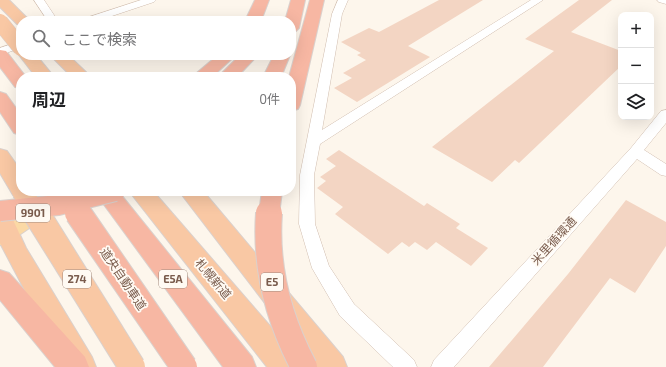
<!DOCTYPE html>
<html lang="ja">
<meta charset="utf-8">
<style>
body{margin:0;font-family:"Exo 2","Noto Sans JP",sans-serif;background:#f6f6f6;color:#202124}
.controls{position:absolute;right:12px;top:12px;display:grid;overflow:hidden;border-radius:8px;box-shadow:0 4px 16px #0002}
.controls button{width:36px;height:36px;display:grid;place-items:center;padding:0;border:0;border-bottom:1px solid #e0e0e0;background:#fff;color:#202124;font:20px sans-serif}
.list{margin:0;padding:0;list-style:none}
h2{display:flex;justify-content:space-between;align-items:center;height:52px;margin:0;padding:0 16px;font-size:17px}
h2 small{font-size:13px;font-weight:400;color:#757577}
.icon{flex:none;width:22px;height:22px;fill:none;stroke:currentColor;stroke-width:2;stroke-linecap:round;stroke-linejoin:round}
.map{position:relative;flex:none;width:666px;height:367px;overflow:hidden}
.search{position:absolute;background:#fff;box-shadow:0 4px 16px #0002;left:16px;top:16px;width:280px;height:44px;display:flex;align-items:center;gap:10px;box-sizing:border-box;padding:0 14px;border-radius:16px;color:#757577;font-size:15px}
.panel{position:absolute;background:#fff;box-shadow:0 4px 16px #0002;left:16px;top:72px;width:280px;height:124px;border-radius:16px}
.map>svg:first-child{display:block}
</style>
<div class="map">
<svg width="666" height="367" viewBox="0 0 666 367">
<rect width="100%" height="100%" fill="#fdf6ec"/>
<path fill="#f3d5c3" d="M439 0H483L408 46 430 57 357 102 334 88 352 78 343 73 366 60 357 55 361 53 341 42 369 28 379 32Z
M579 0H612L571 32 621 51V66L519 163 515 160 492 182 432 147 554 51 525 39Z
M339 150 424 206 427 203 460 224 456 228 488 248 471 266 436 242 427 250 415 242 409 247 402 242 388 254 335 214 343 207 317 188 326 181 320 177 336 166 326 159Z
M626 200 666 222V246L635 293 610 278 543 367H489L568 274Z"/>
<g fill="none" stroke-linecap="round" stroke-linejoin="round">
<defs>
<path id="minor" d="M34 0H44L58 21H48Z
M141 0H156L154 2 97 21H82L83 19Z
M338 0H348L342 14 322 130 531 0H543L320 144 314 175 315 224 329 266 354 304 414 360 417 367H393L340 316 312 268 299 224 300 175 332 14Z
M657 0H666V4L659 2Z
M21 41V48L0 55V48Z
M666 110V123L644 150 666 164V176L661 175 637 159 454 367H431L434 360 631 148 661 111Z"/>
<path id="primary" d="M49 194 57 197 60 203 57 209 9 242 0 245V223L41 197Z"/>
<path id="trunk" d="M0 0H9L30 21H21V25L17 24 0 7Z
M21 52V55H36L54 77H36L19 55Z
M50 55H68L91 77H72Z
M0 149 7 151 21 171V191H31L29 195 21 197 13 195 0 173Z
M129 191H153L297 357 301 367H267Z
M179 191H203L343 357 347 367H314Z
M0 206 8 209 26 248 92 357 96 367H65L0 243Z"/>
<path id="motorway" d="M255 0H269L261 21H245Z
M291 0H305L299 28 296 31 291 33V21H285Z
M310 0H324L300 105 298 109 291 111V77H289Z
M0 50 6 51 26 77H21V88L15 87 0 67Z
M218 55H236L212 77H192Z
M240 55H258L237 77H218Z
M274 55H290L281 77H263Z
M0 92 6 94 21 115V135L14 133 0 112Z
M94 191H118L252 357 256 367H223Z
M0 270 9 273 85 357 89 367H55L0 300Z"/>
</defs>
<use href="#minor" stroke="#d1beb0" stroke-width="1"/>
<use href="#primary" stroke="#dad1cd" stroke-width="2"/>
<use href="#trunk" stroke="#dad1cd" stroke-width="2"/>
<use href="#motorway" stroke="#dad1cd" stroke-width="2"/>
<use href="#minor" fill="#fff" fill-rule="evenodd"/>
<use href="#primary" fill="#fbd9a5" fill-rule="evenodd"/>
<use href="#trunk" fill="#f9c8a4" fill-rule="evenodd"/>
<use href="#motorway" fill="#f7b7a3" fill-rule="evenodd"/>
<defs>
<path id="trunk-bridge-far2" d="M0 22 21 48"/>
<path id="trunk-bridge-far1" d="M22 191 36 214"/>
<path id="trunk-bridge" d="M36 213 132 367"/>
<path id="motorway-bridge-far1" d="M63 191 79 214
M0 211 58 205 115 191
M269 214 272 191"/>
<path id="motorway-bridge" d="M78 213 184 367
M269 213C265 268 278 318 304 367"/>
</defs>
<use href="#trunk-bridge-far2" stroke="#dad1cd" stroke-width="17" stroke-linecap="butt"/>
<use href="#trunk-bridge-far1" stroke="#dad1cd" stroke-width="22" stroke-linecap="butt"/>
<use href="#trunk-bridge" stroke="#dad1cd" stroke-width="28" stroke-linecap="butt"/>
<use href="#motorway-bridge-far1" stroke="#dad1cd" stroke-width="22" stroke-linecap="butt"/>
<use href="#motorway-bridge" stroke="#dad1cd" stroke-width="28" stroke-linecap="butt"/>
<use href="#trunk-bridge-far2" stroke="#f9c8a4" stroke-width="16"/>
<use href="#trunk-bridge-far1" stroke="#f9c8a4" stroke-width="20"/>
<use href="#trunk-bridge" stroke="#f9c8a4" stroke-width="26"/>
<use href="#motorway-bridge-far1" stroke="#f7b7a3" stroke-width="20"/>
<use href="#motorway-bridge" stroke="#f7b7a3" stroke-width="26"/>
</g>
<g text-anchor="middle" stroke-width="3.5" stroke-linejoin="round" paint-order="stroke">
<g fill="#fffaf3" stroke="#a28b7f" stroke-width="1">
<rect x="16" y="204" width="34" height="18" rx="3"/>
<rect x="63" y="270" width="28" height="18" rx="3"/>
<rect x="159" y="270" width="28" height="18" rx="3"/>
<rect x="261" y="273" width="22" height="18" rx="3"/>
</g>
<g font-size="11" font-weight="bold" fill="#7a5c4d">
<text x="33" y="217">9901</text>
<text x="77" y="283">274</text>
<text x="173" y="283">E5A</text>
<text x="272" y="286">E5</text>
</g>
<g font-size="12" fill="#7a5c4d" stroke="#fffaf3">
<text transform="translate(554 241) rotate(-48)" y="4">米里循環通</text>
<text transform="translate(123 279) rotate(56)" y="4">道央自動車道</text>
<text transform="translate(213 279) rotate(50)" y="4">札幌新道</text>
</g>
</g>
</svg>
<div class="controls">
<button>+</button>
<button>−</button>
<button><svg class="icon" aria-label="layers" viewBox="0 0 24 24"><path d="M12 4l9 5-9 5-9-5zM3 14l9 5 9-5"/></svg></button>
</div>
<div class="search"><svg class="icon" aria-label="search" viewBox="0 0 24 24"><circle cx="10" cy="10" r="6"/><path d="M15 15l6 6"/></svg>ここで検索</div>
<section class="panel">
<h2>周辺<small>0件</small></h2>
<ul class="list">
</ul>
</section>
</div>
